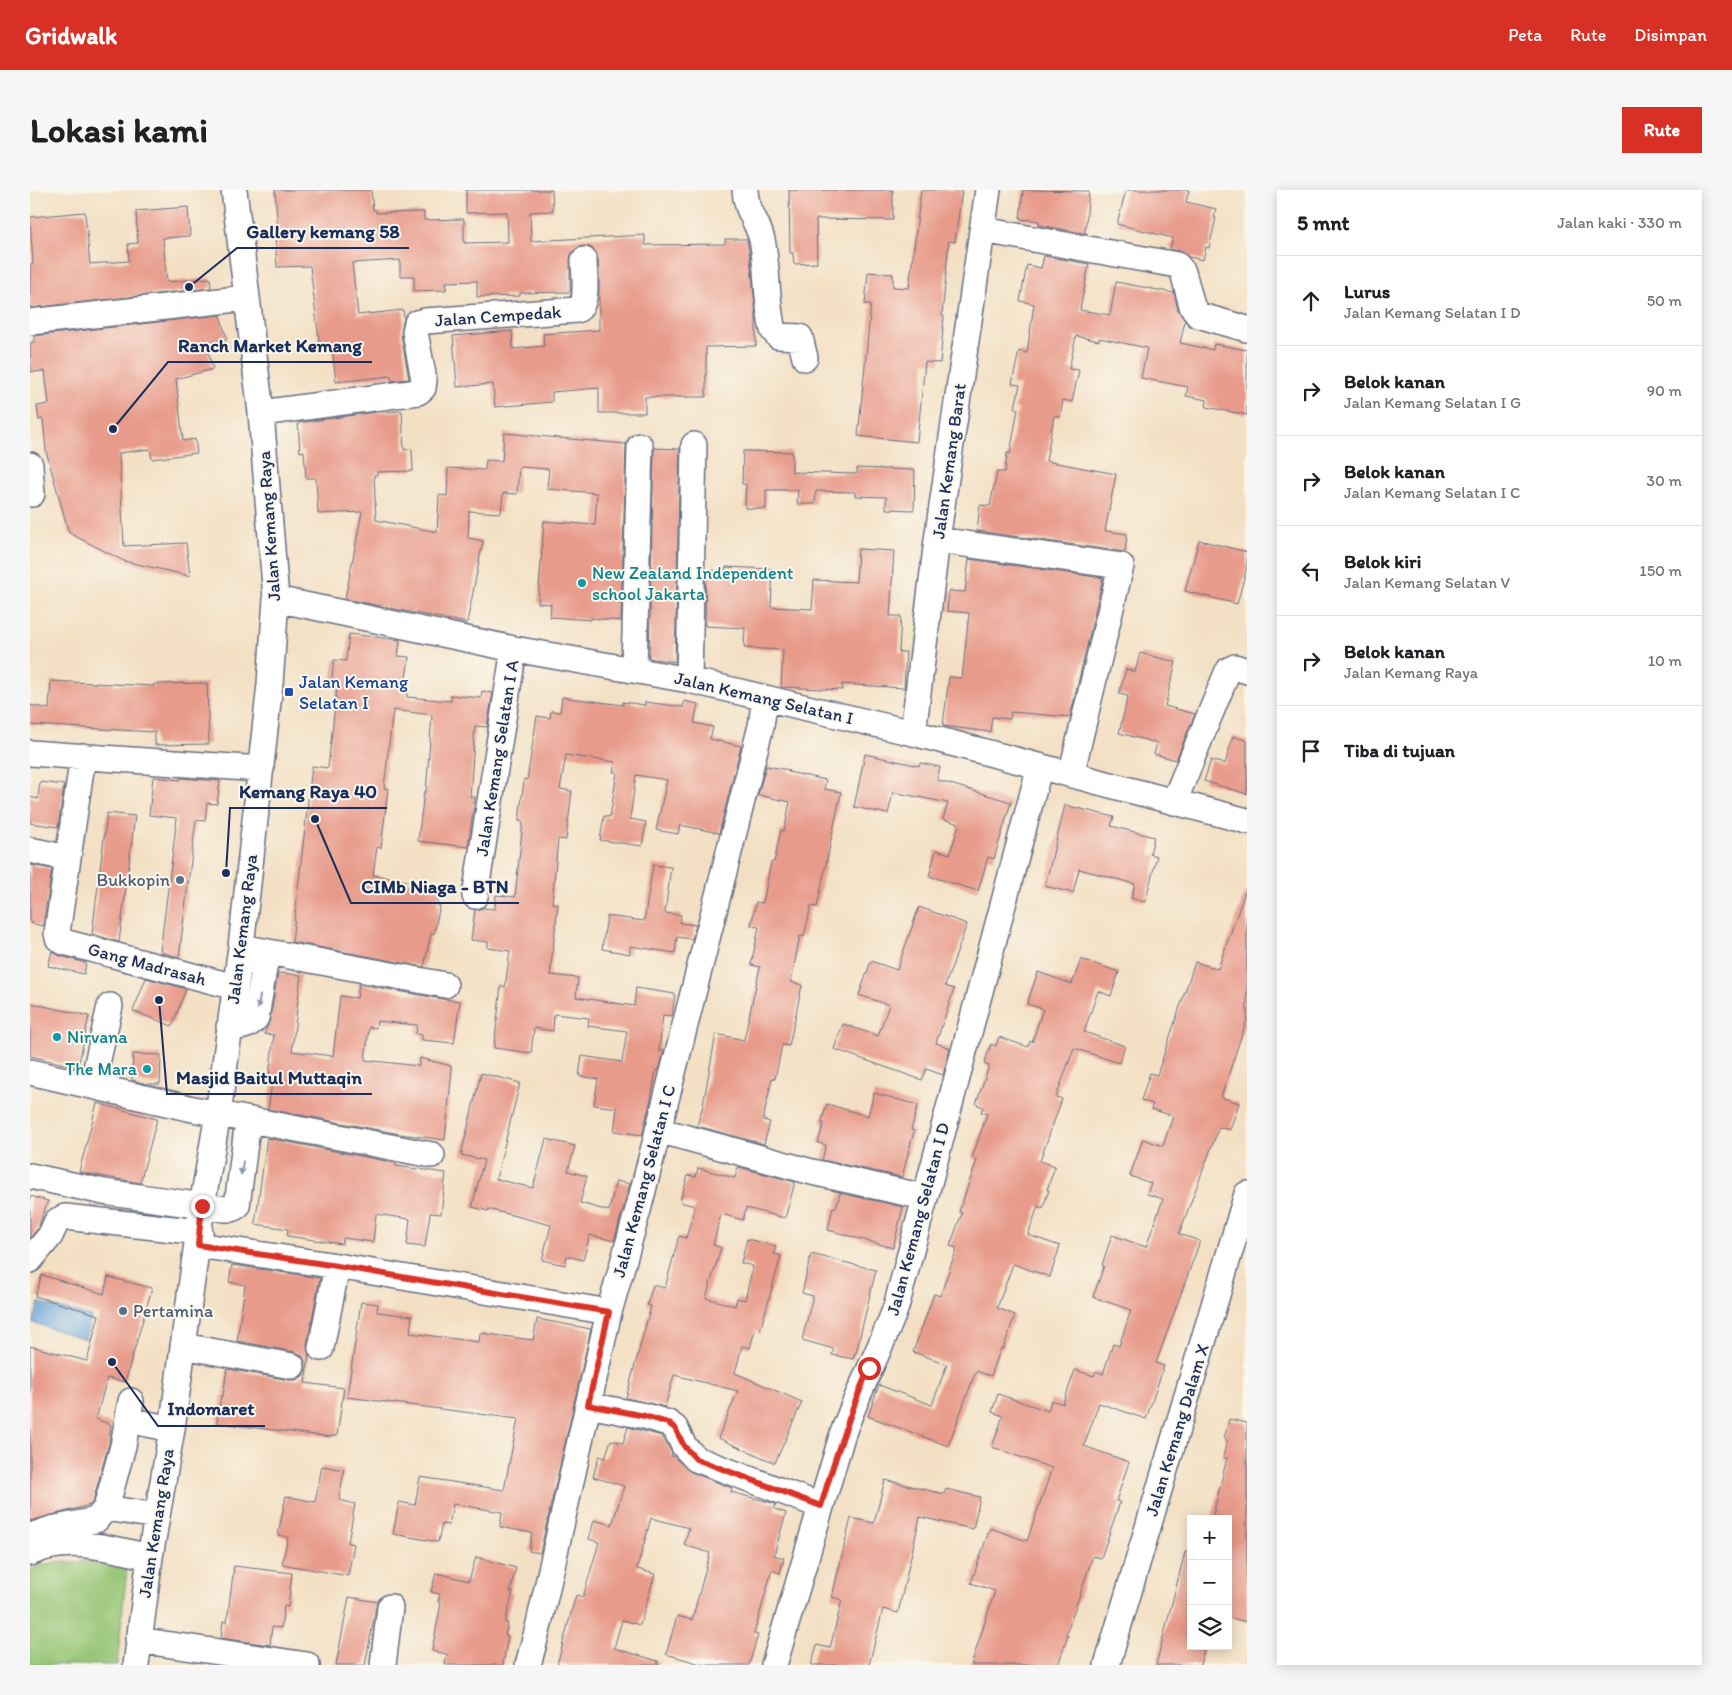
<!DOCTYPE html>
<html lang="id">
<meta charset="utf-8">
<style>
body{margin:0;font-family:Itim,sans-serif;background:#f6f6f6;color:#202124}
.controls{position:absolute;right:15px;bottom:15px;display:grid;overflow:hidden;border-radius:0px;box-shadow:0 2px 12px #0003}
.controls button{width:45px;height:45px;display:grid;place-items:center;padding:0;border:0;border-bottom:1px solid #e0e0e0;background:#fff;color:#202124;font:25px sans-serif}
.stop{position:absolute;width:15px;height:15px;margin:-11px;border:4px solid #d93025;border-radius:50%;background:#fff}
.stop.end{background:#d93025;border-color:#fff;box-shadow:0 1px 5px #0008}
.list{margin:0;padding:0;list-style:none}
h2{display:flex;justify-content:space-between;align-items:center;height:65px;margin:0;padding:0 20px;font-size:21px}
h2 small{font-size:16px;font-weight:400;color:#757577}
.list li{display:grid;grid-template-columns:32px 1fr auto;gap:15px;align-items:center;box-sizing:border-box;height:90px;padding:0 20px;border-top:1px solid #e0e0e0}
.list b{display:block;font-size:19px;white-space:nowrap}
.list p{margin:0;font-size:16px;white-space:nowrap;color:#757577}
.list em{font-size:16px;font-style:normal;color:#757577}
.icon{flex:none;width:28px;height:28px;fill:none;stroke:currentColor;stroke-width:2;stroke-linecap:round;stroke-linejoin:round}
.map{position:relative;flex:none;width:1217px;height:1475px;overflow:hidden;border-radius:0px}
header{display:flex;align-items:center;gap:30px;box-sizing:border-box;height:70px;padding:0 25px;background:#d93025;color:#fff}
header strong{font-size:24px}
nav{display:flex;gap:28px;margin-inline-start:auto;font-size:18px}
.intro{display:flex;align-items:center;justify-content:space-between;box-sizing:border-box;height:120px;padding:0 30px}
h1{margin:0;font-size:35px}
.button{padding:12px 22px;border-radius:0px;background:#d93025;color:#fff;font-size:18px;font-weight:700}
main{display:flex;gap:30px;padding:0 30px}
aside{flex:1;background:#fff;border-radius:0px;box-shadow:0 2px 12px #0003}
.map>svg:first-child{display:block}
</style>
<header>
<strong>Gridwalk</strong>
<nav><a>Peta</a><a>Rute</a><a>Disimpan</a></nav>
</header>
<div class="intro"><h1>Lokasi kami</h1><a class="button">Rute</a></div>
<main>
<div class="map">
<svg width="1217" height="1475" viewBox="0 0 1217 1475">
<rect width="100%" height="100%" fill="#fbf7ec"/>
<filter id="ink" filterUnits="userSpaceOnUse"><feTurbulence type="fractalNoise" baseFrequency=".02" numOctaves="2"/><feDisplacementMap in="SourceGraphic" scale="10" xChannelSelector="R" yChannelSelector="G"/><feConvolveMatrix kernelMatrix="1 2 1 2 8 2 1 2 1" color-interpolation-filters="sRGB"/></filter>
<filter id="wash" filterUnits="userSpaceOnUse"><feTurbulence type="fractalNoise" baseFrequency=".0096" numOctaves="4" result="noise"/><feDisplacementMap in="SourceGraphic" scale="20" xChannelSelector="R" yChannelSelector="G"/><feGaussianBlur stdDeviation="1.12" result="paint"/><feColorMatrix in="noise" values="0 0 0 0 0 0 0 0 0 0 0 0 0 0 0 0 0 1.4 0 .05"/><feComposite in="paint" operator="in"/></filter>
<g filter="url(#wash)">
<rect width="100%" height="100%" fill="#f3e0c4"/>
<path fill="#95c575" stroke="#587a6a" d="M51 1371 83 1372 97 1379 87 1475H0V1380L13 1374Z"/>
<path fill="#65a1d6" stroke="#40689a" d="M9 1112 62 1127 55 1149 3 1133Z"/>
<g id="blocks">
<path fill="#e89b8b" d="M245 0H341L343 20H346V23L394 22V30L434 29V53L478 52 477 22 436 23V0H522L523 21 500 22 501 51 615 45V55L695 54V49H717L720 67 726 125V156L676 157V207H615V223H569V198L522 202V212L465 217 463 194 427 197 423 146 482 141 483 159 514 156 513 144 569 140V89L568 70 566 62 560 57 554 56 547 58 542 63 540 70V102L490 103V106L447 107V91L416 92V100L384 101V86H370V70L322 73 328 125 373 120 374 128 371 144 379 189 362 191 361 186 306 192 302 157 290 159 280 76 247 77 245 42H248Z
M759 0H863V30L786 29 787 73 764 74 763 63H760Z
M891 0H932L925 52 919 51 912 126H914L910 173 895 172 887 252 828 246 841 114H835L838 82 863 84V97L879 98Z
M993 0 1059 1 1055 43 1058 44 1009 35V31L990 29Z
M1096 0H1159L1156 12 1186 19 1184 28H1186L1179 58 1176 57 1173 70 1159 67 1150 61 1140 59 1143 48 1087 34Z
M158 17 160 46 133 48 137 92 180 88 181 98 0 118V74H3L0 27 55 22 60 74 99 71 98 54 108 53 106 21Z
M1014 66 1059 74 1050 120 1080 125 1086 92 1144 103 1148 120 1155 131 1150 153 1183 160 1184 154 1217 160V225L1176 217 1177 210 1156 206 1158 197 1111 188 1117 158 1069 148V151L1046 146 1039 179 1049 180 1042 212 1033 210 1030 227 1024 226 1016 271 1086 284 1075 341 1097 344 1095 362 947 341 950 315 960 316 967 282H975L977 263 980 264 988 219 985 218 990 195 982 194 989 161 997 163 1004 114 990 111 997 75 1011 78Z
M190 125 197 149 176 154 183 179 146 189 153 251 165 249 167 263 122 269 120 259 89 263 94 356 156 353 160 386 94 371 39 343 16 261 13 229 9 230 7 216 19 214 15 181 1 182 0 153 4 152V146Z
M372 221 374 260 382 259 383 281 347 282V285H344L346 330 407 342 409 305 417 306 418 278 455 280 456 270 472 271 474 243 596 254 591 431 561 428V430L520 427 521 414 508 413 514 331 565 335 567 303 517 299 519 279 489 277 487 304 473 303 471 323 439 321 438 348 453 351 437 433 315 409 332 322 288 324 286 288H276L274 261 270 262 268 233 346 222Z
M624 258 650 259 645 472 619 468Z
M713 261 762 262V282L827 284V278L885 280 884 320 856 319V307L825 306V302L786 301 785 314H767L768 300H736V319L715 318 716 294H712Z
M1169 350 1217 362V377L1207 414 1155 401Z
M828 359 864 361 860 426H871L869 462H876L874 498 812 494V500L751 497 753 460 714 458 715 438 675 436 676 380 695 381 696 377 743 379 741 417 782 419 784 390 826 392Z
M939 369 1073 388 1040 527 981 522 980 529 962 527 960 542 913 536 919 487 932 488 939 423 917 421 919 401 935 402Z
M319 444 370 450 368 466 379 467 374 503H377V507L421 511V505L451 508 452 501 463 503 457 537 445 536 440 607H445L438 657 388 651 394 602H396L402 525 363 520 354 598 358 599 351 658 347 657 343 685 411 697 407 715H410L404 744 401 743 394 777 262 752 282 576 298 578 307 497 301 496 304 470 316 471Z
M1110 463 1146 472 1135 516 1165 524 1146 570 1124 564 1127 553 1089 543 1098 506 1089 504 1096 479 1105 482Z
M21 491 124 496V494L177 493 179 554 125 555V542L0 535V515L19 519Z
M532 507 593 515V512L615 515V512L653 517 654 511 668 514 664 533 683 537 680 549 711 556 689 643 650 635 648 644 626 640 637 590 606 585 600 629 616 632 612 656 570 650 574 626 580 627 587 582H583L585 572 536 565 530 599 542 601 536 650 528 649 522 713 528 714 520 785 548 788 546 807 604 816 606 798 645 804 642 826 633 825 629 861H634L629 880H626L621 909 612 945 584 941 587 918 564 915 568 889 549 886 552 866 592 872 597 841 558 836 559 828 524 824 523 841 504 838 501 863 464 858 471 796 475 797 480 761 458 758V752L441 750 445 720 453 718 465 719 466 705 485 707 493 632 489 631 494 589 497 590 507 526 520 528 521 521 530 522Z
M1203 546 1217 551V604L1174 591 1181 570 1195 574Z
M835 564 889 576 890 573 910 577 907 590 981 612 964 669 958 667 948 701 899 686 906 660 920 664 929 634 913 629 918 613 863 602 858 624 824 617Z
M736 576 759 580 758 582 796 590 794 599 811 602 787 717 781 716 774 747 770 746 761 792 772 795 759 856 752 855 745 889 742 888 733 930 740 932 734 954 667 936 673 915 686 844 714 850 730 777 721 775 729 737 721 736 726 712 733 713 741 672H744L751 640 754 641 760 612 728 605Z
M123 587 150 590V588L190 591 187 614 177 613 175 631 166 630 149 767 130 762 147 628 119 625Z
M10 592 34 595 28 637 0 633V607L8 609Z
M1035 615 1084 627 1081 636 1124 647 1120 664 1127 666 1115 712 1101 708 1105 694 1049 679 1043 703 1015 696Z
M77 623 105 626 89 752 62 744Z
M0 675 22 679 13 736 0 733Z
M623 675 641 677 635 723 651 725 650 733 666 735 662 749 647 747 645 763 600 756V764L572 759 577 726 614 731Z
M1215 702H1217V829L1191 907 1209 913 1200 940 1189 937 1149 1044 1170 1051 1126 1173 1134 1176 1116 1229 1069 1213 1054 1256 1099 1272 1086 1311 1090 1312 1071 1368 1063 1366 1036 1445 1038 1446 1028 1475H941L965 1401 941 1393 960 1338 997 1351 1022 1278 962 1257 973 1226 962 1222 968 1204 1018 1221 1021 1210 1033 1214 1045 1180 1064 1186 1066 1181 1073 1184 1083 1154 1089 1156 1101 1120 1063 1107 1074 1076 1072 1075 1082 1045 1116 1057 1133 1009 1117 1004 1121 993 1100 986 1113 949 1133 956 1143 926 1121 919 1123 914 1111 910 1120 883 1127 885 1165 772 1188 779Z
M889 717 937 734 915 796 924 799 906 853 920 858 913 885 896 879 892 890 804 859 813 834 848 846 859 815 829 805 841 771 867 780Z
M22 761 30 766 56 773 54 784 18 776Z
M1051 769 1089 782 1081 806 1068 801 1054 842 1095 856 1089 873 1044 858 1026 907 1032 909 1010 971 1025 976 1017 1000H1019L1013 1018 1008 1016 998 1045 1030 1056 1020 1087 983 1074 967 1118 985 1125 973 1159 971 1158 961 1186 946 1181 918 1256 838 1226 849 1195 902 1215 917 1174 883 1162 904 1104 910 1106 927 1058 920 1056 932 1023 929 1022 947 970 942 968 957 924 951 922 953 917 946 914 959 876 954 874 961 854 966 856 969 847 998 857 1000 851 1002 852 1013 819 997 814 1008 782 1042 794Z
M248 783 271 785 262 861 303 866 310 806 327 808 329 794 412 809 430 811 424 853 392 850V845L386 844 387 835 347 831 346 838 339 837 335 870 389 876 390 868 421 876V880H422L415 950 370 944 238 919 243 887 239 886 244 845 234 844 240 830Z
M116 788 156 799 142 836 103 821Z
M0 813 59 826 48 877 0 866Z
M103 864 131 865 130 894H117L102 890Z
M451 883 490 893 466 989 503 998 516 949 545 956 538 981 557 986 550 1013 579 1021 586 991 600 994 584 1051 560 1045 553 1070 537 1066 535 1075 512 1070 521 1035 458 1019V1021L442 1017 454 970 431 965Z
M844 903 888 915 881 940 884 941 872 987 792 970 796 955 788 953 794 933H791L797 914 838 926Z
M67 913 127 929 110 993 49 982Z
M237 948 366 973V976L416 983 411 1024 400 1023 395 1057 377 1055 380 1029 346 1024 343 1052 313 1048 312 1054 257 1046 258 1039 225 1034Z
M708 977 765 992 755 1028 716 1018 713 1030 691 1024 683 1055 691 1058 676 1108 705 1116 707 1108 715 1110 723 1076 711 1073 717 1049 746 1056 744 1064 751 1066 730 1141 725 1140 720 1158 712 1156 705 1183 772 1212 745 1273 688 1248 708 1201 644 1185 635 1217 596 1208 621 1116 617 1115 623 1095 635 1098 649 1046 656 1048 665 1016 650 1012 658 985 666 987 668 978 705 988Z
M810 1003 873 1017 863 1058 798 1040 803 1017 806 1018Z
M0 1006 18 1011 8 1038 0 1048Z
M781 1064 846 1080 826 1163H825L823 1169 802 1165 804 1159 772 1150 783 1106 772 1103Z
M202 1075 290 1088 277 1155 279 1165 275 1193 314 1198 307 1246H301V1247L187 1233 191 1206H193L197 1179 260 1190H266L273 1186 276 1178 275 1171 272 1165 265 1162 207 1151 215 1095 199 1092Z
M12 1085 74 1104 78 1087 122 1098 95 1192 77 1188 66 1229 81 1235 79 1253 63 1311 60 1315 0 1331V1156L57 1171 69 1125 5 1106Z
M331 1112 348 1114 347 1122 382 1126 380 1143 449 1152 450 1143 503 1150 507 1129 561 1139 510 1363 499 1361 502 1343 470 1337 472 1322 423 1314 419 1335 412 1334 408 1352 363 1344 369 1312 385 1315 390 1287 474 1300 488 1229 317 1207Z
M1199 1229 1217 1233V1432L1198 1427V1329H1182L1197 1268 1193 1267 1197 1250 1194 1249Z
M598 1237 632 1246 642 1263 641 1266 644 1267 661 1282 702 1298 701 1302 746 1314 744 1319 756 1323 744 1365 754 1368 750 1383 742 1380 724 1444 728 1445 719 1475H674L636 1464 647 1426 662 1430 680 1363 654 1355 659 1338 621 1328 607 1379 625 1384 610 1435 592 1430 584 1458 628 1471V1475H527L546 1405 553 1407 569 1352 559 1349 564 1330 582 1335 594 1296 563 1287 569 1266 575 1268 581 1250 593 1253Z
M292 1276 314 1280 309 1310 325 1314 318 1353 324 1354 318 1386 252 1374 258 1347 248 1345 256 1306 285 1312Z
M855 1290 914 1304 916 1299 950 1307 943 1339 890 1327 868 1423 853 1419 839 1475H781L787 1455 800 1458 812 1410 802 1407 821 1328 844 1333Z
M1155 1362H1161V1456H1175L1170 1475H1126Z
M446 1367 486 1378 480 1402H483L475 1433H478L475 1446H478L473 1475H415L417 1464 402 1461 411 1413 408 1412 410 1404 401 1402 406 1383 439 1391Z
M204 1376 262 1383 258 1417 254 1416 251 1438 242 1437 240 1455 191 1448 193 1431 197 1432Z
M319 1407 347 1412 335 1475H306Z"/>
</g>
</g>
<g filter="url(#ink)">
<use href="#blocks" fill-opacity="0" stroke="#676d82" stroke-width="1"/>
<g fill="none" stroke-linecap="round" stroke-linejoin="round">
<defs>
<path id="minor" d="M715 0C716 23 730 33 733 55 738 83 736 112 743 140L748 146 770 147 775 168
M953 40 1147 75 1153 82 1162 116 1168 125 1217 139
M0 132 217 108
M231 223 388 202 393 198 394 190 385 142 387 133 395 131 547 120C559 113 554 83 554 70
M0 275 2 304
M907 350 1091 376 1041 585
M246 409 484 459 659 490 883 543 1217 631
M604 479 610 256
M659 490 664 255
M883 543 907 350 958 0
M0 563 231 579
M53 566 27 743 28 748 34 752 205 797
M1144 612 1197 483 1199 480 1205 477 1217 481
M0 660 37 668
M445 706 484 459
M211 757 415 795
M199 837C211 837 218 837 226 828L235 773 209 770
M0 882 163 919 402 965
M62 896 80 816
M628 940 782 982 894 1007
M0 986 74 1002 195 1019H202L207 1016 218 930
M168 1055 307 1076 579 1122
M0 1070 20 1046 27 1031 35 1027 170 1042
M153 1156 262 1176
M291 1158 307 1076
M558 1215 615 1226 638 1233 645 1238 654 1256 666 1269 791 1316
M98 1230 142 1239
M76 1318 127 1326
M0 1346 21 1339 66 1330 76 1318 93 1256 101 1211
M0 1363C37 1345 82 1359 120 1367
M108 1450 277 1475
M106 1475 120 1367 142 1239 172 1016 188 924 211 757 240 494 246 409 231 223 204 0
M353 1475 360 1417
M498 1475 508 1438 579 1122 608 1020 731 536 735 508
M744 1475 812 1246C827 1202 850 1161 866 1117L1010 576
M1077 1475 1217 1004"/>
</defs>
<use href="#minor" stroke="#676d82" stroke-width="28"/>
<use href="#minor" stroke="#fff" stroke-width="25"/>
</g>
<defs><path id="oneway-solid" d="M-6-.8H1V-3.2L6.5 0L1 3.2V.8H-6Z" transform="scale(1.25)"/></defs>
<g fill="#8d97ae">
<use href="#oneway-solid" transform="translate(229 812) rotate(99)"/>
<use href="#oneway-solid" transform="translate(212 978) rotate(98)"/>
</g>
</g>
<g fill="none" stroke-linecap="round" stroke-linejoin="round" filter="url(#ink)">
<path stroke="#d93025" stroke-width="6" d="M172 1016 168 1055 307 1076 579 1122 558 1215 615 1226 638 1233 645 1238 654 1256 666 1269 791 1316C805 1267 819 1225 839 1178"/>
</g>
<g fill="#0f9aa8" stroke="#fbf7ec" stroke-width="2">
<circle cx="552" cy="393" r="5"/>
<circle cx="27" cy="847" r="5"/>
<circle cx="117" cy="879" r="5"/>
</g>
<rect fill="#1a4fb4" stroke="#fbf7ec" stroke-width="2" x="254" y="497" width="10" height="10" rx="2.5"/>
<g fill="#5c6f8a" stroke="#fbf7ec" stroke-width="2">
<circle cx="150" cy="690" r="5"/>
<circle cx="93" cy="1121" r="5"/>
</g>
<g text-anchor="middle" stroke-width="4" stroke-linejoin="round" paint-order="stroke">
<g font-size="18" fill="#1b2f5e" stroke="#fbf7ec">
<text transform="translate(468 126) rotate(-4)" y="6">Jalan Cempedak</text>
<text transform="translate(919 271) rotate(-82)" y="6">Jalan Kemang Barat</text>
<text transform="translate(239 336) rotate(-94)" y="6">Jalan Kemang Raya</text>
<text transform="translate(734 508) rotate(13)" y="6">Jalan Kemang Selatan I</text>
<text transform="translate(467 568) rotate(-81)" y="6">Jalan Kemang Selatan I A</text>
<text transform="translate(212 739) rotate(-83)" y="6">Jalan Kemang Raya</text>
<text transform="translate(117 774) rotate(15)" y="6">Gang Madrasah</text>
<text transform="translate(614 991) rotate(-75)" y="6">Jalan Kemang Selatan I C</text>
<text transform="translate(888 1029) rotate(-75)" y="6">Jalan Kemang Selatan I D</text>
<text transform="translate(1147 1240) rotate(-73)" y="6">Jalan Kemang Dalam X</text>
<text transform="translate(126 1333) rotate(-81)" y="6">Jalan Kemang Raya</text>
</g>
<g font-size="18" fill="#0d838f" stroke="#fbf7ec" text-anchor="start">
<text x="562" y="389">New Zealand Independent<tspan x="562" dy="21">school Jakarta</tspan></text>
<text x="37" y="853">Nirvana</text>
<text x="107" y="885" text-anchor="end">The Mara</text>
</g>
<g font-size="18" fill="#164399" stroke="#fbf7ec" text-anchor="start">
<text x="269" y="498">Jalan Kemang<tspan x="269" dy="21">Selatan I</tspan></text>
</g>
<g font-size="18" fill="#4e5e75" stroke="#fbf7ec" text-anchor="end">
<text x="140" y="696">Bukkopin</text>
<text x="103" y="1127" text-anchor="start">Pertamina</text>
</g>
</g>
<path fill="none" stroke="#1b2f5e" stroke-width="2" d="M159 97L207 58H379M83 239L138 172H342M196 683L200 618H357M285 629L321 713H489M129 810L137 904H342M82 1172L128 1236H235"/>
<g fill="#1b2f5e" stroke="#fbf7ec" stroke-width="2">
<circle cx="159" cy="97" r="5"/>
<circle cx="83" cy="239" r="5"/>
<circle cx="196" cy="683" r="5"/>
<circle cx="285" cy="629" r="5"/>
<circle cx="129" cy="810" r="5"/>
<circle cx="82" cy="1172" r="5"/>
</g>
<g font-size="19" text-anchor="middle" font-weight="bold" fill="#1b2f5e" stroke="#fbf7ec" stroke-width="4" stroke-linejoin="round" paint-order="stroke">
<text x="293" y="48">Gallery kemang 58</text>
<text x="240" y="162">Ranch Market Kemang</text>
<text x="278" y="608">Kemang Raya 40</text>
<text x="405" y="703">CIMb Niaga - BTN</text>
<text x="239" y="894">Masjid Baitul Muttaqin</text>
<text x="181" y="1225">Indomaret</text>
</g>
</svg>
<div class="controls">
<button>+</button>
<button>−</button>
<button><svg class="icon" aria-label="layers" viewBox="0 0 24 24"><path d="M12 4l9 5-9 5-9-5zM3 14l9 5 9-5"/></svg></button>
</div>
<div class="stop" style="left:839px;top:1178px"></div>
<div class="stop end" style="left:172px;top:1016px"></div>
</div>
<aside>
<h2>5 mnt<small>Jalan kaki · 330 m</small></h2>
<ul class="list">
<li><svg class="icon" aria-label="ahead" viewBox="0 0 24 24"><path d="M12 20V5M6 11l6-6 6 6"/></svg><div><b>Lurus</b><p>Jalan Kemang Selatan I D</p></div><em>50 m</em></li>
<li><svg class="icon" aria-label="right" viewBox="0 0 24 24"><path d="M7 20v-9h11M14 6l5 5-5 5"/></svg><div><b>Belok kanan</b><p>Jalan Kemang Selatan I G</p></div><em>90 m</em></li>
<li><svg class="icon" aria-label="right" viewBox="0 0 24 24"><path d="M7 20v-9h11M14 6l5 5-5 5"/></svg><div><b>Belok kanan</b><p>Jalan Kemang Selatan I C</p></div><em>30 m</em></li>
<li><svg class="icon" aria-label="left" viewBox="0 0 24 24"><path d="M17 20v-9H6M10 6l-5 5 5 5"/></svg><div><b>Belok kiri</b><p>Jalan Kemang Selatan V</p></div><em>150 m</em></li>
<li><svg class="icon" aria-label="right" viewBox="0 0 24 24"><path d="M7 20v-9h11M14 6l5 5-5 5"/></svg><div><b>Belok kanan</b><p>Jalan Kemang Raya</p></div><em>10 m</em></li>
<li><svg class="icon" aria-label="arrive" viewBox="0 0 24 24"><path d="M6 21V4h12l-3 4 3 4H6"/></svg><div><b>Tiba di tujuan</b></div></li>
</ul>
</aside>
</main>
